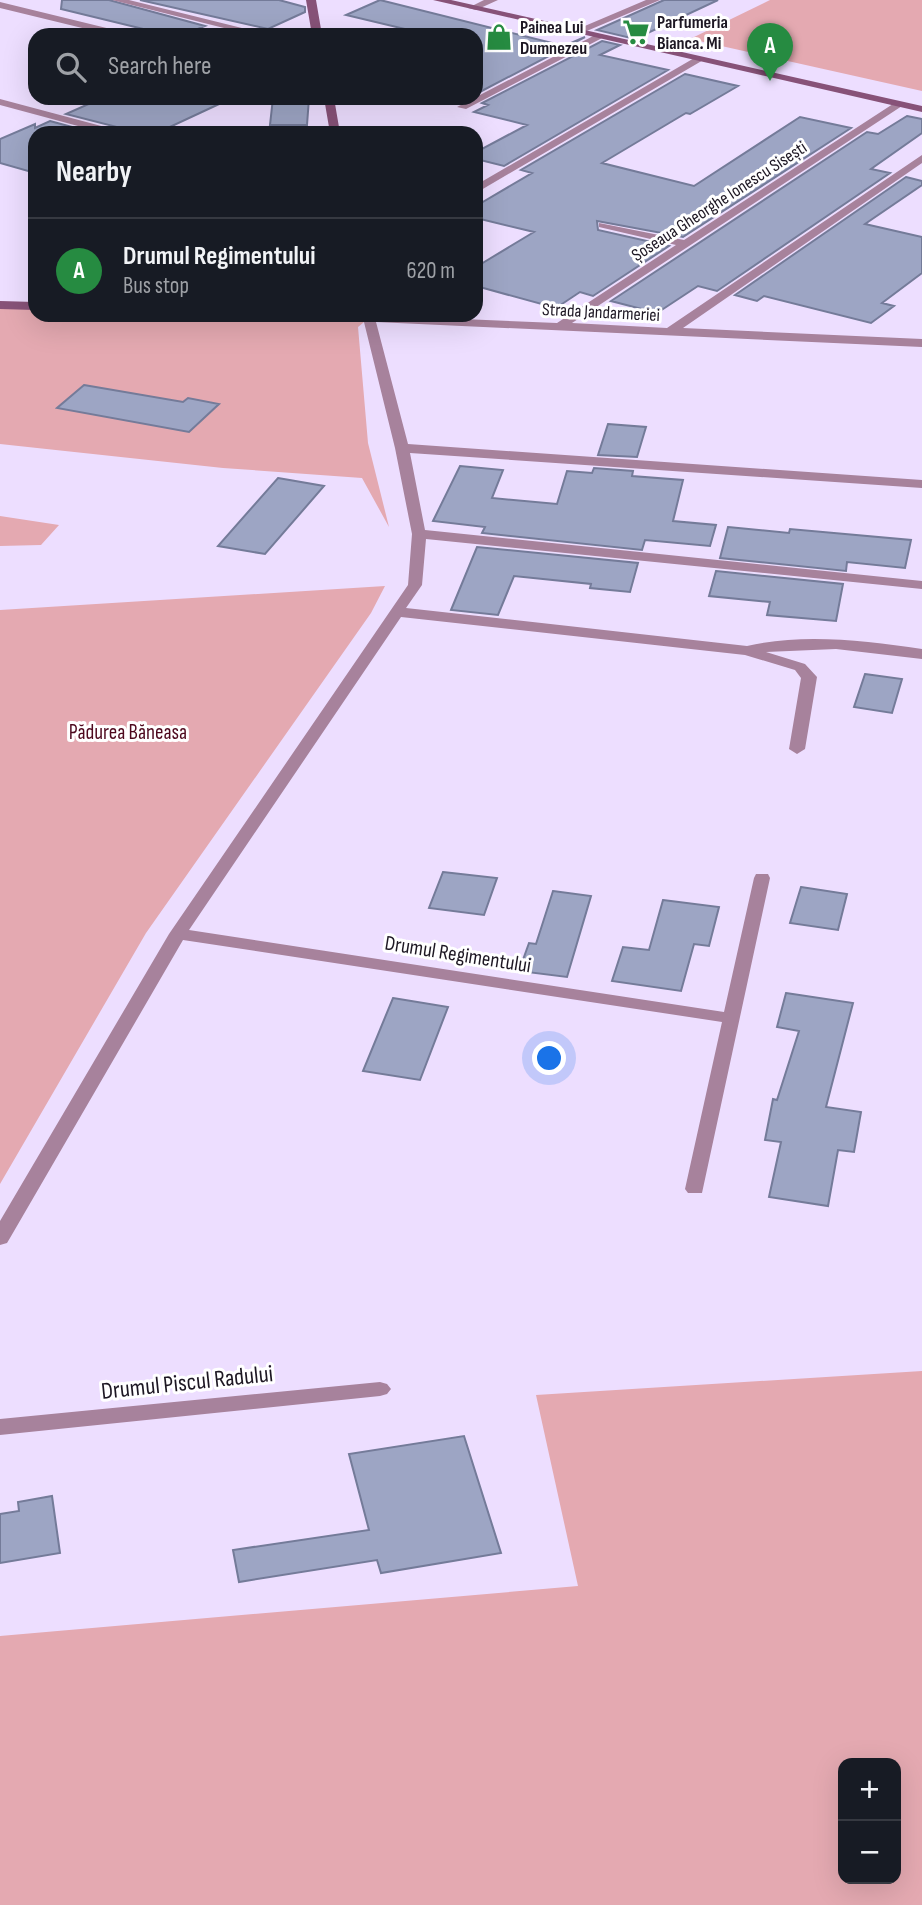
<!DOCTYPE html>
<meta charset="utf-8">
<style>
body{margin:0;font-family:"Sofia Sans Condensed",sans-serif;background:#242831;color:#f1f3f6}
.controls{position:absolute;right:21px;bottom:21px;display:grid;overflow:hidden;border-radius:14px;box-shadow:0 7px 28px #0002}
.controls button{width:63px;height:63px;display:grid;place-items:center;padding:0;border:0;border-bottom:2px solid #363941;background:#171b24;color:#f1f3f6;font:35px sans-serif}
.you{position:absolute;left:550px;top:1059px;width:24px;height:24px;margin:-18px;border:5px solid #fff;border-radius:50%;background:#1a73e8;box-shadow:0 0 0 10px #1a73e833}
.badge{display:grid;place-items:center;width:46px;height:46px;border-radius:50%;background:#268b41;color:#fff;font-size:23px;font-weight:700}
.pin{position:absolute;translate:-50% -58px;filter:drop-shadow(0 2px 4px #0008)}
.pin::after{content:'';position:absolute;top:37px;width:24px;height:21px;background:inherit;clip-path:polygon(0 0,100% 0,50% 100%)}
.list{margin:0;padding:0;list-style:none}
h2{display:flex;justify-content:space-between;align-items:center;height:91px;margin:0;padding:0 28px;font-size:30px}
h2 small{font-size:23px;font-weight:400;color:#9ea1a6}
.list li{display:grid;grid-template-columns:46px 1fr auto;gap:21px;align-items:center;box-sizing:border-box;height:105px;padding:0 28px;border-top:2px solid #363941}
.list b{display:block;font-size:26px;white-space:nowrap}
.list p{margin:0;font-size:23px;white-space:nowrap;color:#9ea1a6}
.list em{font-size:23px;font-style:normal;color:#9ea1a6}
.icon{flex:none;width:38px;height:38px;fill:none;stroke:currentColor;stroke-width:2;stroke-linecap:round;stroke-linejoin:round}
.map{position:relative;flex:none;width:922px;height:1905px;overflow:hidden}
.search{position:absolute;background:#171b24;box-shadow:0 7px 28px #0002;left:28px;top:28px;width:455px;height:77px;display:flex;align-items:center;gap:18px;box-sizing:border-box;padding:0 24px;border-radius:21px;color:#9ea1a6;font-size:26px}
.panel{position:absolute;background:#171b24;box-shadow:0 7px 28px #0002;left:28px;top:126px;width:455px;height:196px;border-radius:21px}
.map>svg:first-child{display:block}
</style>
<div class="map">
<svg width="922" height="1905" viewBox="0 0 922 1905">
<rect width="100%" height="100%" fill="#eddeff"/>
<path fill="#e4a9b1" fill-rule="evenodd" d="M770 0H922V91L690 39Z
M0 305 35 306V315H278L369 318 358 327 368 443 389 527 362 478 223 468 0 444Z
M0 516 59 525 41 545 0 546Z
M385 586 371 613 146 933 0 1184V610Z
M922 1371V1905H0V1636L578 1586 536 1395ZM843 1763H896V1879H843Z"/>
<path fill="#9da5c4" stroke="#747b99" stroke-width="2" d="M62 0H109L205 26 183 35H168L61 9Z
M140 0H279L305 7V12L268 29Z
M380 0 564 46 585 37 476 94V35H430L346 15Z
M664 0H718L635 39 597 30Z
M602 41 620 45 600 55 668 70 504 166 476 159V152L527 125 474 112 488 105 482 103Z
M685 74 738 86 690 114 686 113 602 163 694 186 800 117 851 128 683 237 597 221 598 230 669 246 593 296 580 292 556 308 476 286V267L534 232 476 218V206L532 173 521 170Z
M102 98H232L157 133H123L121 128 66 114Z
M273 98H309L307 125H270Z
M907 116 922 119V133L871 169 890 173 717 291 698 286 657 313 611 301 867 132 878 134Z
M50 121 94 133H35V173L0 163V139L35 124V128Z
M906 177 922 181V185L865 224 922 237V273L882 303 894 306 871 323 764 296 757 301 735 295Z
M84 385 183 402 188 398 219 404 189 432 57 408Z
M608 424 646 427 637 457 598 455Z
M460 466 503 470 492 498 557 504 567 471 592 473 594 468 633 471 632 476 683 480 673 521 716 525 710 546 645 540 642 550 482 533 485 527 433 521Z
M278 478 324 486 265 554 218 546Z
M728 527 789 533 790 529 911 540 905 568 847 562 846 571 720 558Z
M477 547 638 563 630 592 590 588 591 584 514 576 498 615 451 610Z
M716 571 843 584 836 621 767 615 770 602 709 596Z
M865 674 902 679 892 713 854 707Z
M443 872 497 878 484 915 429 908Z
M801 887 847 894 838 930 790 923Z
M553 891 591 896 567 977 519 971 529 943 536 944Z
M663 900 719 907 709 946 694 944 681 991 612 981 623 947 649 950Z
M786 993 853 1003 826 1107 861 1112 854 1152 838 1150 828 1206 769 1197 781 1142 765 1140 773 1099 777 1100 799 1031 777 1027Z
M393 998 448 1007 420 1080 363 1071Z
M464 1436 501 1553 381 1573 377 1560 239 1582 233 1550 369 1530 349 1454Z
M52 1496 60 1553 0 1563V1514L19 1511 18 1502Z"/>
<g fill="none" stroke-linecap="round" stroke-linejoin="round">
<path fill="#a7829c" fill-rule="evenodd" d="M112 0H129L270 35H252Z
M484 0H498L476 10 468 8Z
M646 0H660L582 33 573 31Z
M0 2 127 33 128 35H111L0 8Z
M597 34 606 36 466 109 457 107Z
M696 57 705 59 476 193V185Z
M0 99 120 131 121 133H104L0 105Z
M896 102 905 104 572 323 667 328 922 155V163L683 328 922 339V347L376 322 408 444 922 480V488L410 453 425 530 922 581V589L426 539 422 585 406 608 747 646C805 633 864 641 922 649V659L836 649 766 652 805 664 817 677 805 749 797 754 789 749 801 678 795 670 745 655 401 617 189 930 724 1012 754 878 756 874H768L770 878 702 1193H688L685 1189 722 1022 183 940 10 1238 7 1243 0 1245V1221L169 934 408 585 412 534 395 448 363 318 365 315 557 323 676 245 599 227V223L684 240Z
M380 1382 387 1384 391 1389 387 1394 380 1396 0 1435V1419Z"/>
<path fill="#875278" fill-rule="evenodd" d="M306 0H316L322 35H312Z
M433 0H451L922 106V112Z
M324 98H334L340 133H330Z
M0 301 35 302V310L0 309Z
M272 315H375V318L369 322 278 319Z"/>
</g>
<defs>
<symbol id="supermarket-bare" viewBox="-9 -9 18 18"><path d="M-6-5.5h2.5l.6 2H6L4.5 2H-2.5L-4.4-4H-6ZM-1.5 3.2a1.3 1.3 0 1 0 .1 0ZM3 3.2a1.3 1.3 0 1 0 .1 0Z" fill="#268b41" stroke="#fff" stroke-width="2.5" paint-order="stroke"/></symbol>
<symbol id="shop-bare" viewBox="-9 -9 18 18"><path d="M-5-2.5h2.3a2.7 3.5 0 0 1 5.4 0H5L5.5 6h-11ZM-1.5-2.5h3a1.5 2.3 0 0 0-3 0Z" fill="#268b41" stroke="#fff" stroke-width="2.5" paint-order="stroke"/></symbol>
</defs>
<g fill-rule="evenodd">
<use href="#supermarket-bare" x="617" y="13" width="38" height="38"/>
<use href="#shop-bare" x="480" y="18" width="38" height="38"/>
</g>
<g text-anchor="middle" stroke-width="6" stroke-linejoin="round" paint-order="stroke">
<g font-size="18" font-weight="bold" fill="#1d1723" stroke="#fff" text-anchor="start">
<text x="657" y="28">Parfumeria<tspan x="657" dy="21">Bianca. Mi</tspan></text>
<text x="520" y="33">Painea Lui<tspan x="520" dy="21">Dumnezeu</tspan></text>
</g>
<g font-size="18" fill="#1d1723" stroke="#fff">
<text transform="translate(719 201) rotate(-33)" y="6">Șoseaua Gheorghe Ionescu Sisești</text>
<text transform="translate(601 312) rotate(3)" y="6">Strada Jandarmeriei</text>
</g>
<g font-size="21" fill="#4e091e" stroke="#fff">
<text x="128" y="739">Pădurea Băneasa</text>
</g>
<g font-size="21" fill="#1d1723" stroke="#fff">
<text transform="translate(458 954) rotate(9)" y="7">Drumul Regimentului</text>
</g>
<g font-size="24" fill="#1d1723" stroke="#fff">
<text transform="translate(187 1382) rotate(-6)" y="8">Drumul Piscul Radului</text>
</g>
</g>
</svg>
<div class="controls">
<button>+</button>
<button>−</button>
</div>
<div class="you"></div>
<div class="pin badge" style="left:770px;top:81px">A</div>
<div class="search"><svg class="icon" aria-label="search" viewBox="0 0 24 24"><circle cx="10" cy="10" r="6"/><path d="M15 15l6 6"/></svg>Search here</div>
<section class="panel">
<h2>Nearby<small></small></h2>
<ul class="list">
<li><span class="badge">A</span><div><b>Drumul Regimentului</b><p>Bus stop</p></div><em>620 m</em></li>
</ul>
</section>
</div>
